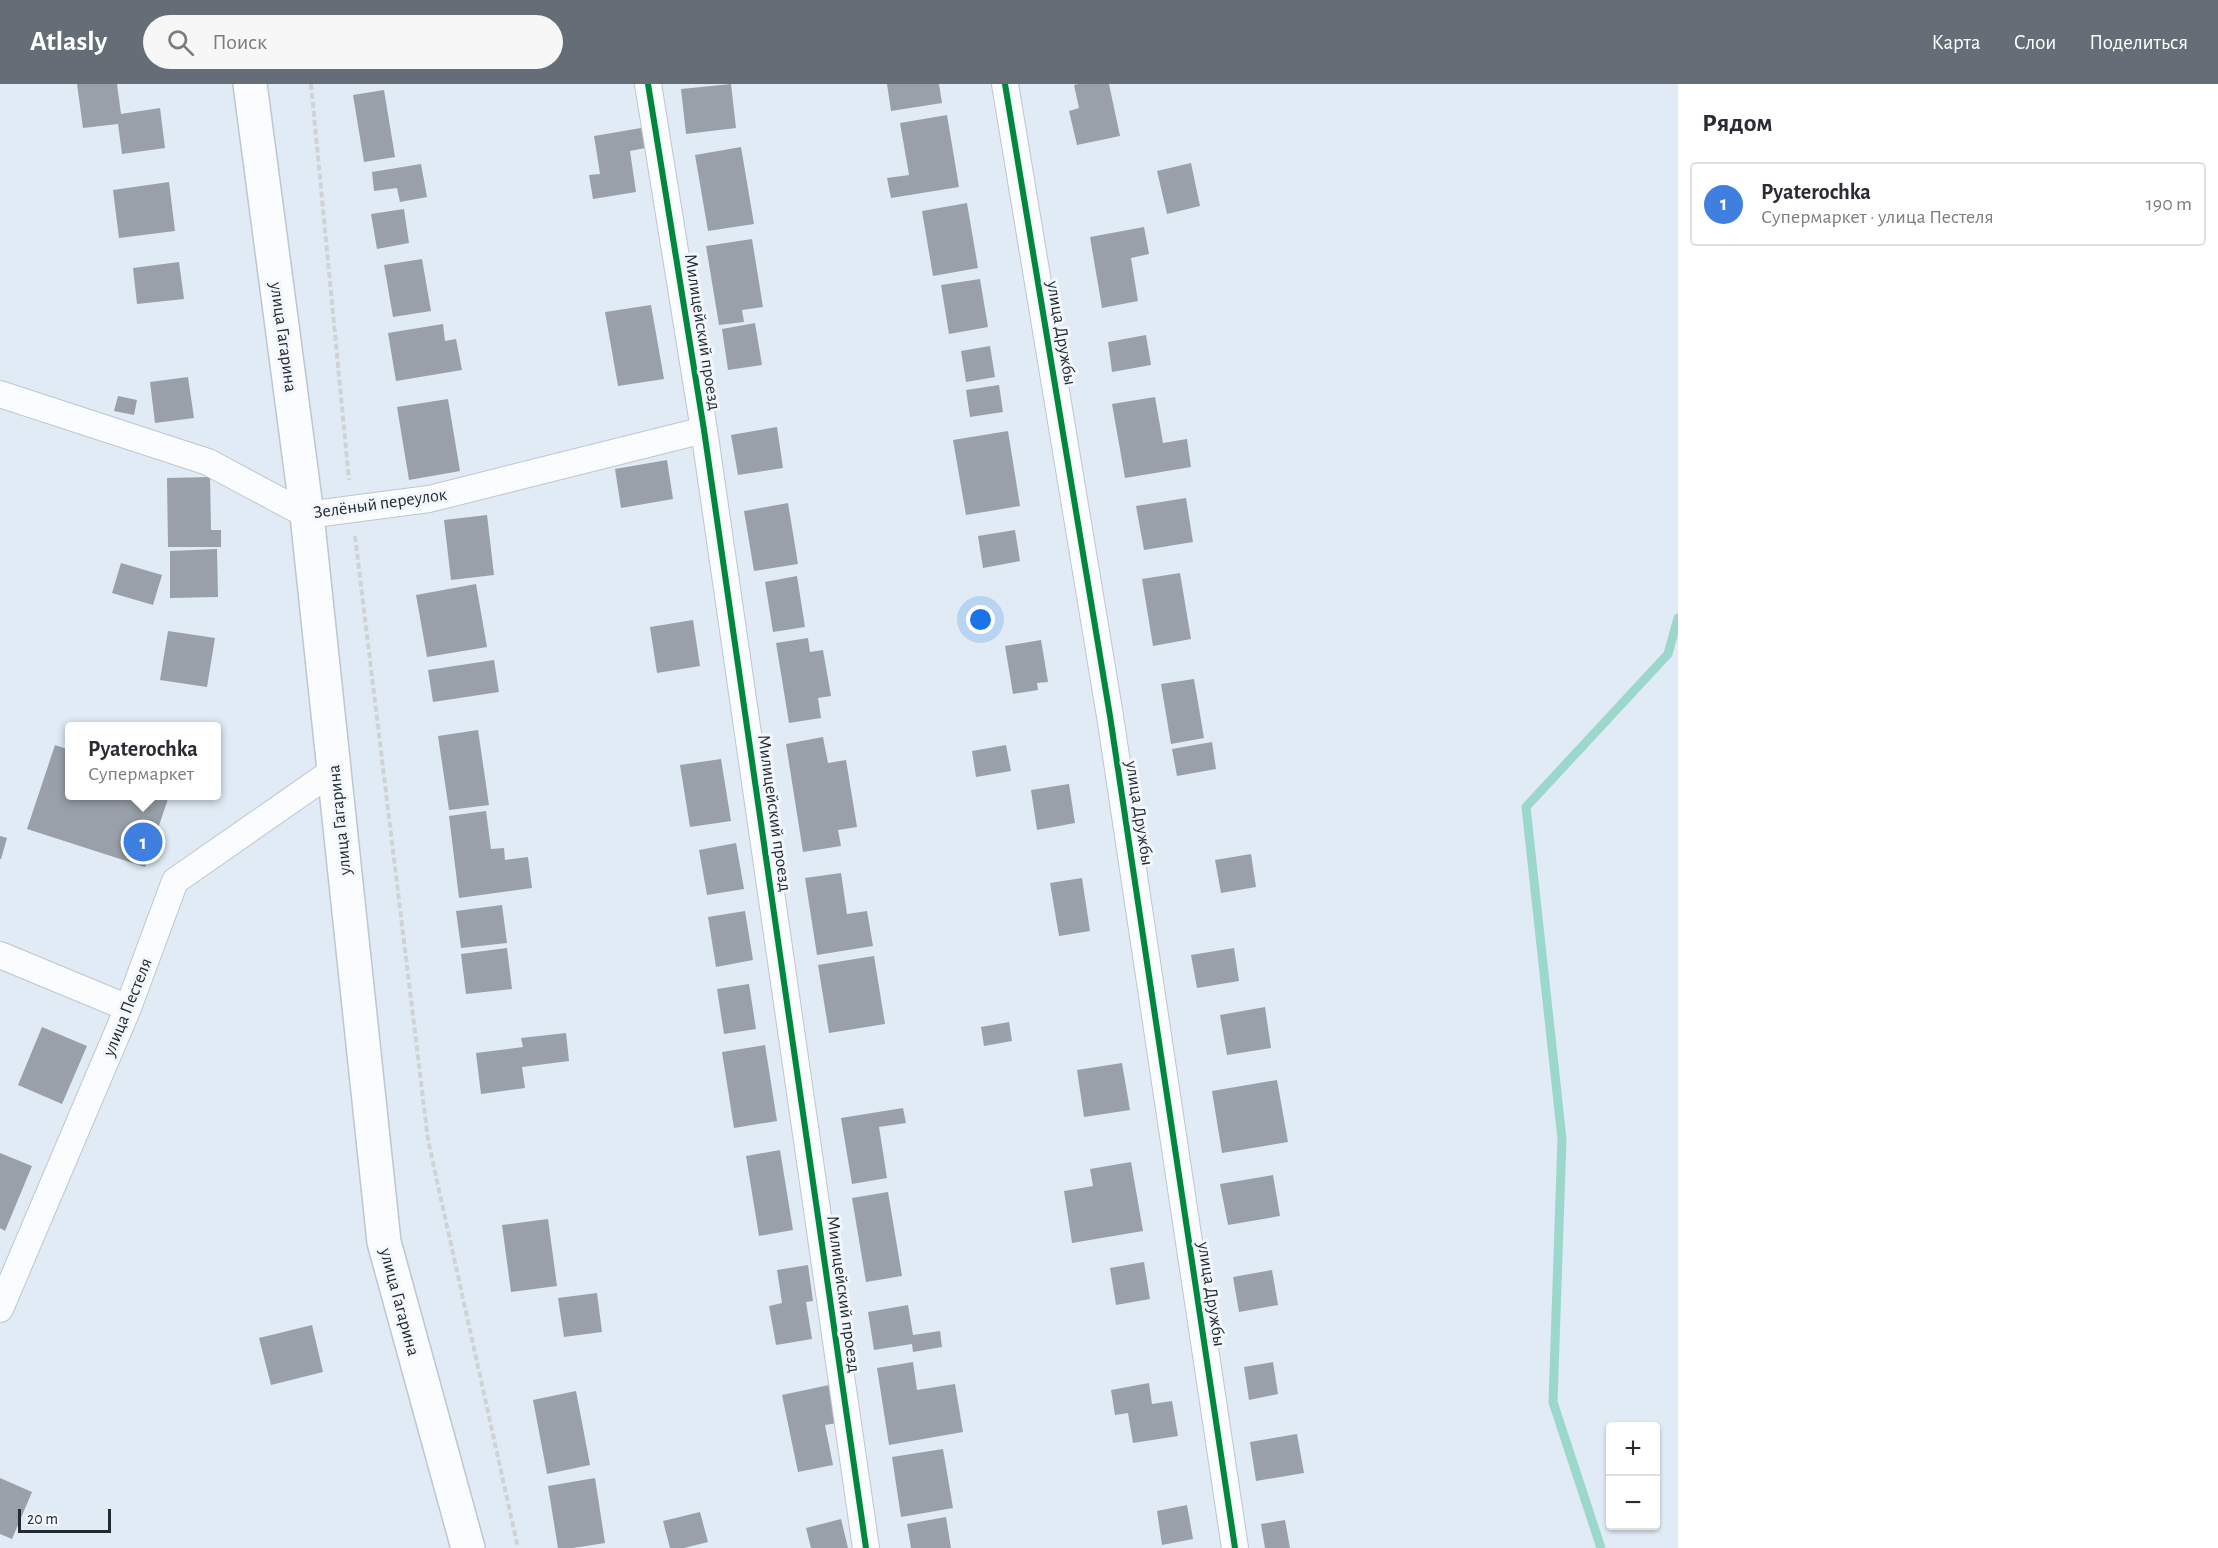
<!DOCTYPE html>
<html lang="ru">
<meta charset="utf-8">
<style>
body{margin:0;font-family:"Alegreya Sans",sans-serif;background:#f7f7f7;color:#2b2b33}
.controls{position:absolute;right:18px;bottom:18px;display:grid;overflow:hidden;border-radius:6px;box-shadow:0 2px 4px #0004}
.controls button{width:54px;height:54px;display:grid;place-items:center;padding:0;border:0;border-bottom:2px solid #e1e1e2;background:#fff;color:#2b2b33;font:30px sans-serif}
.scale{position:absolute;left:18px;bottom:15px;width:93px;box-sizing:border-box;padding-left:6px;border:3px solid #222b32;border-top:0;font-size:16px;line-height:21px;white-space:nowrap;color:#222b32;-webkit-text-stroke:4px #f3f7fc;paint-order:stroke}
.you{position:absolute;left:981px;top:536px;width:21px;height:21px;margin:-15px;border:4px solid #fff;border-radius:50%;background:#1a73e8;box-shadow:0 0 0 9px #1a73e833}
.badge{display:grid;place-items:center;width:39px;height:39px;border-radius:50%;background:#656e76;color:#fff;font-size:20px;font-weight:700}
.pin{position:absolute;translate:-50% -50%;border:3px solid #fff;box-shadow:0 2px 6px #0006}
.popup{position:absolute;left:65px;top:638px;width:156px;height:78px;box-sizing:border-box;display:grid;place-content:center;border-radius:6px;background:#fff;filter:drop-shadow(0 2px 4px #0005);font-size:20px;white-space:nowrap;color:#7c7c81}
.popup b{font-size:22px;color:#2b2b33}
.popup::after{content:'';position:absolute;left:50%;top:100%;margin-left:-12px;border:12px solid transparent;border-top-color:#fff}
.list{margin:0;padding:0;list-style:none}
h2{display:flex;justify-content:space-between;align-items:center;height:78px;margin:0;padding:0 24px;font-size:26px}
h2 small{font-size:20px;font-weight:400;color:#7c7c81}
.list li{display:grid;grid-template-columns:39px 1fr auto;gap:18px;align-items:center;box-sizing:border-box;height:84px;margin:0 12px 12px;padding:0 12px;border:2px solid #e1e1e2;border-radius:6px}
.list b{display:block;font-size:22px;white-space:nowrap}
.list p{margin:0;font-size:20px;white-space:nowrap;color:#7c7c81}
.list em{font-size:20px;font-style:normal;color:#7c7c81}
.icon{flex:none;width:33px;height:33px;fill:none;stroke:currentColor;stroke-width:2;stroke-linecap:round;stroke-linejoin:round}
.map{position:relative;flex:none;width:1678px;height:1464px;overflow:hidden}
header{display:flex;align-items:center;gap:36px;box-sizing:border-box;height:84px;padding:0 30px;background:#656e76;color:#fff}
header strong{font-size:28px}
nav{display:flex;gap:33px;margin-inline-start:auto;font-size:21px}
.search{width:420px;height:54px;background:#f7f7f7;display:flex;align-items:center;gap:15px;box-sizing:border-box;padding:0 21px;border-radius:33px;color:#7c7c81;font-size:22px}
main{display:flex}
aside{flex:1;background:#fff}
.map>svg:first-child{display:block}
</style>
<header>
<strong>Atlasly</strong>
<div class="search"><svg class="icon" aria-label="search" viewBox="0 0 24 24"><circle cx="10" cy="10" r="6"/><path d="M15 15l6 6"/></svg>Поиск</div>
<nav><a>Карта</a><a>Слои</a><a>Поделиться</a></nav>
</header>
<main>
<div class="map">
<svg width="1678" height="1464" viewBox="0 0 1678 1464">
<rect width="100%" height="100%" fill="#e1ebf5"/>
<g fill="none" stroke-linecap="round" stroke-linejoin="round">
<path stroke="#9cd7cb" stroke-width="9" d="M1601 1464 1553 1318 1562 1055 1526 723 1668 570 1678 534"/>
</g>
<path fill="#9aa0a9" d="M77 0H117L121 30 160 24 165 64 122 70 118 40 83 44Z
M731 0 736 44 686 50 681 5Z
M887 0H939L942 19 891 27Z
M1078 0H1109L1120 52 1077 61 1069 27 1079 24 1074 1Z
M384 6 395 73 364 78 353 11Z
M947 31 959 103 891 114 887 94 909 91 900 39Z
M641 44 645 64 630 67 636 108 593 115 589 91 600 90 594 52Z
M741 63 754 140 708 147 695 71Z
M1191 79 1200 122 1167 130 1157 87Z
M421 80 427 113 400 118 397 104 374 107 372 88Z
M169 98 175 147 119 154 113 106Z
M967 119 978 184 933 192 922 127Z
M404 125 409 159 377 165 371 130Z
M1144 143 1149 170 1131 174 1138 217 1102 224 1090 153Z
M752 155 763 223 742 226 744 238 719 241 706 162Z
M422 175 431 227 393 233 384 181Z
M179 178 184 215 137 220 133 184Z
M980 195 988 243 949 250 941 201Z
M651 221 664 295 618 302 605 228Z
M755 239 762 281 728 286 722 245Z
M443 240 445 257 456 255 462 286 396 297 388 249Z
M1146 251 1151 281 1112 288 1108 258Z
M990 262 995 293 966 298 961 267Z
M188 293 194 334 155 339 150 298Z
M999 301 1003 328 970 333 966 306Z
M118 312 137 316 134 331 114 327Z
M1155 313 1163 359 1187 355 1191 383 1125 394 1112 320Z
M448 315 460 387 409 396 397 323Z
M777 343 783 384 738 391 731 351Z
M1008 347 1020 422 966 431 953 356Z
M667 376 673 415 621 424 615 385Z
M210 393 211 446H221V463H168L167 394Z
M1186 414 1193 458 1144 466 1136 422Z
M788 419 798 480 754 487 744 427Z
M487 431 494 491 451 496 444 436Z
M1015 446 1020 477 983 484 978 452Z
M217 465 218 513 170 514V467Z
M121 479 162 491 153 521 112 509Z
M1180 489 1191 555 1153 562 1142 495Z
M797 492 805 543 773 548 765 498Z
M476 500 487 563 427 573 416 511Z
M693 536 700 582 657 589 650 543Z
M168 547 215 554 207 603 160 596Z
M808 554 810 568 823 566 831 612 818 614 821 634 789 639 776 559Z
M1041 556 1048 598 1037 599 1038 606 1013 610 1005 562Z
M494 576 499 608 433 618 428 586Z
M1194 595 1204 654 1171 660 1161 600Z
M478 646 489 721 449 726 438 652Z
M823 653 828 679 846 676 857 743 838 746 841 762 803 768 786 660Z
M1212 658 1216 685 1177 692 1172 665Z
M55 661 70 666V712H169L145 783 27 745Z
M1006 661 1011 687 976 693 972 667Z
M721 675 731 737 690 743 680 681Z
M1069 700 1075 739 1037 746 1031 706Z
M486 727 491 765 504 764 505 776 528 773 532 804 459 814 449 732Z
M0 752 7 754 1 775H0Z
M736 759 744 805 707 811 699 766Z
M1251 770 1256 803 1221 809 1215 776Z
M841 789 847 830 867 827 873 862 817 871 805 794Z
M1082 794 1090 847 1059 852 1050 799Z
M502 821 507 859 461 864 456 827Z
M745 827 753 876 716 883 708 833Z
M507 864 512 905 466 910 461 870Z
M1234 864 1239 897 1197 904 1191 871Z
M874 872 885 940 829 949 818 881Z
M749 900 756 945 724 950 717 905Z
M1265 923 1271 964 1227 971 1220 931Z
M1009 938 1012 957 984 962 981 943Z
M42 943 87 962 62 1020 18 1001Z
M566 949 569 977 522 983 525 1004 481 1010 476 969 523 963 521 954Z
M765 961 777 1037 734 1044 722 968Z
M1122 979 1130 1026 1084 1033 1077 986Z
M1277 996 1288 1058 1222 1069 1212 1007Z
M903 1024 906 1039 879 1043 887 1094 852 1100 841 1034Z
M780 1066 793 1146 759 1152 746 1072Z
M0 1069 32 1082 5 1147 0 1144Z
M1131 1078 1143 1147 1072 1159 1064 1107 1093 1102 1090 1085Z
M1273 1091 1280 1132 1228 1141 1220 1100Z
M888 1108 902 1192 866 1198 852 1114Z
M548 1135 557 1202 511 1208 502 1141Z
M1144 1178 1150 1215 1116 1221 1110 1184Z
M808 1181 813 1217 806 1218 812 1255 776 1261 769 1222 782 1219 777 1186Z
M1272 1186 1278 1221 1239 1228 1233 1193Z
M597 1209 602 1248 564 1253 558 1214Z
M908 1221 913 1251 940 1247 942 1263 913 1268 912 1260 874 1266 868 1228Z
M312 1241 323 1288 271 1301 259 1254Z
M913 1278 917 1306 955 1300 963 1348 889 1361 877 1284Z
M1273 1278 1278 1310 1249 1316 1244 1283Z
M1149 1299 1152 1320 1172 1317 1178 1352 1133 1359 1128 1329 1115 1331 1111 1306Z
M829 1301 837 1339 825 1341 833 1381 798 1388 782 1311Z
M576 1307 590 1381 547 1390 533 1316Z
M1297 1350 1304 1389 1256 1397 1250 1358Z
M943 1365 953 1424 901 1433 892 1373Z
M0 1394 32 1408 12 1455 0 1450Z
M595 1394 605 1459 573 1464H558L548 1402Z
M1187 1421 1193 1455 1162 1461 1157 1427Z
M700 1428 708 1458 684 1464H670L663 1437Z
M946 1433 951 1464H911L907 1440Z
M841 1435 848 1464H811L806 1444Z
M1285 1436 1290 1464H1265L1261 1440Z"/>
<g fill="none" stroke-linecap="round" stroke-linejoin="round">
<defs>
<path id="street" d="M648 0 704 346 866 1464
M1005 0 1110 632 1235 1464
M0 310 208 378 307 431 429 415 704 346
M0 871 128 924
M0 1225 128 924 175 797 333 687"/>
<path id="secondary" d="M250 0 307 431 384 1158 468 1464"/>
</defs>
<use href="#street" stroke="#bec6ce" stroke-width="28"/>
<use href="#secondary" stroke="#bec6ce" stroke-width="36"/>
<path stroke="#d0d3d6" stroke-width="4" stroke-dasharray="6 3" stroke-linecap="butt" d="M311 0 349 396
M355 452 428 1056 518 1464"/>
<use href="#street" stroke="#fafcfe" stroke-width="26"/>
<use href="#secondary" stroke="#fafcfe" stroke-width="33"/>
<defs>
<path id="cycleway" d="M648 0 704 346 866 1464
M1005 0 1110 632 1235 1464"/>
</defs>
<use href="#cycleway" stroke="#f3f7fc" stroke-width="10"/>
<use href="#cycleway" stroke="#00873e" stroke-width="6"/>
</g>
<g text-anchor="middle" stroke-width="6" stroke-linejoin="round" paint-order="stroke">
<g font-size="18" fill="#222b32" stroke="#f3f7fc">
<text transform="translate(703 248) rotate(81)" y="6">Милицейский проезд</text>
<text transform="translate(1062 249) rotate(80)" y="6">улица Дружбы</text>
<text transform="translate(284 253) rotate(82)" y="6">улица Гагарина</text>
<text transform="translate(380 419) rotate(-8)" y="6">Зелёный переулок</text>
<text transform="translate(775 729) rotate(82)" y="6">Милицейский проезд</text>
<text transform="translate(1140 729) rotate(81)" y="6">улица Дружбы</text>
<text transform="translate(339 736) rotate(-96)" y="6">улица Гагарина</text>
<text transform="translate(127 923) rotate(-68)" y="6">улица Пестеля</text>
<text transform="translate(844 1210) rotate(82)" y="6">Милицейский проезд</text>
<text transform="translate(1212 1210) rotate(81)" y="6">улица Дружбы</text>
<text transform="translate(400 1218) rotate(75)" y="6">улица Гагарина</text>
</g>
</g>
</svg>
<div class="controls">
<button>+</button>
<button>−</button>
</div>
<div class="scale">20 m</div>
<div class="you"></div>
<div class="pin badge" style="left:143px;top:758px;background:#3f7fe0">1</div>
<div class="popup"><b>Pyaterochka</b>Супермаркет</div>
</div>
<aside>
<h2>Рядом<small></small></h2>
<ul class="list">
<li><span class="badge" style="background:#3f7fe0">1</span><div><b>Pyaterochka</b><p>Супермаркет · улица Пестеля</p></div><em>190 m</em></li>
</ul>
</aside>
</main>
